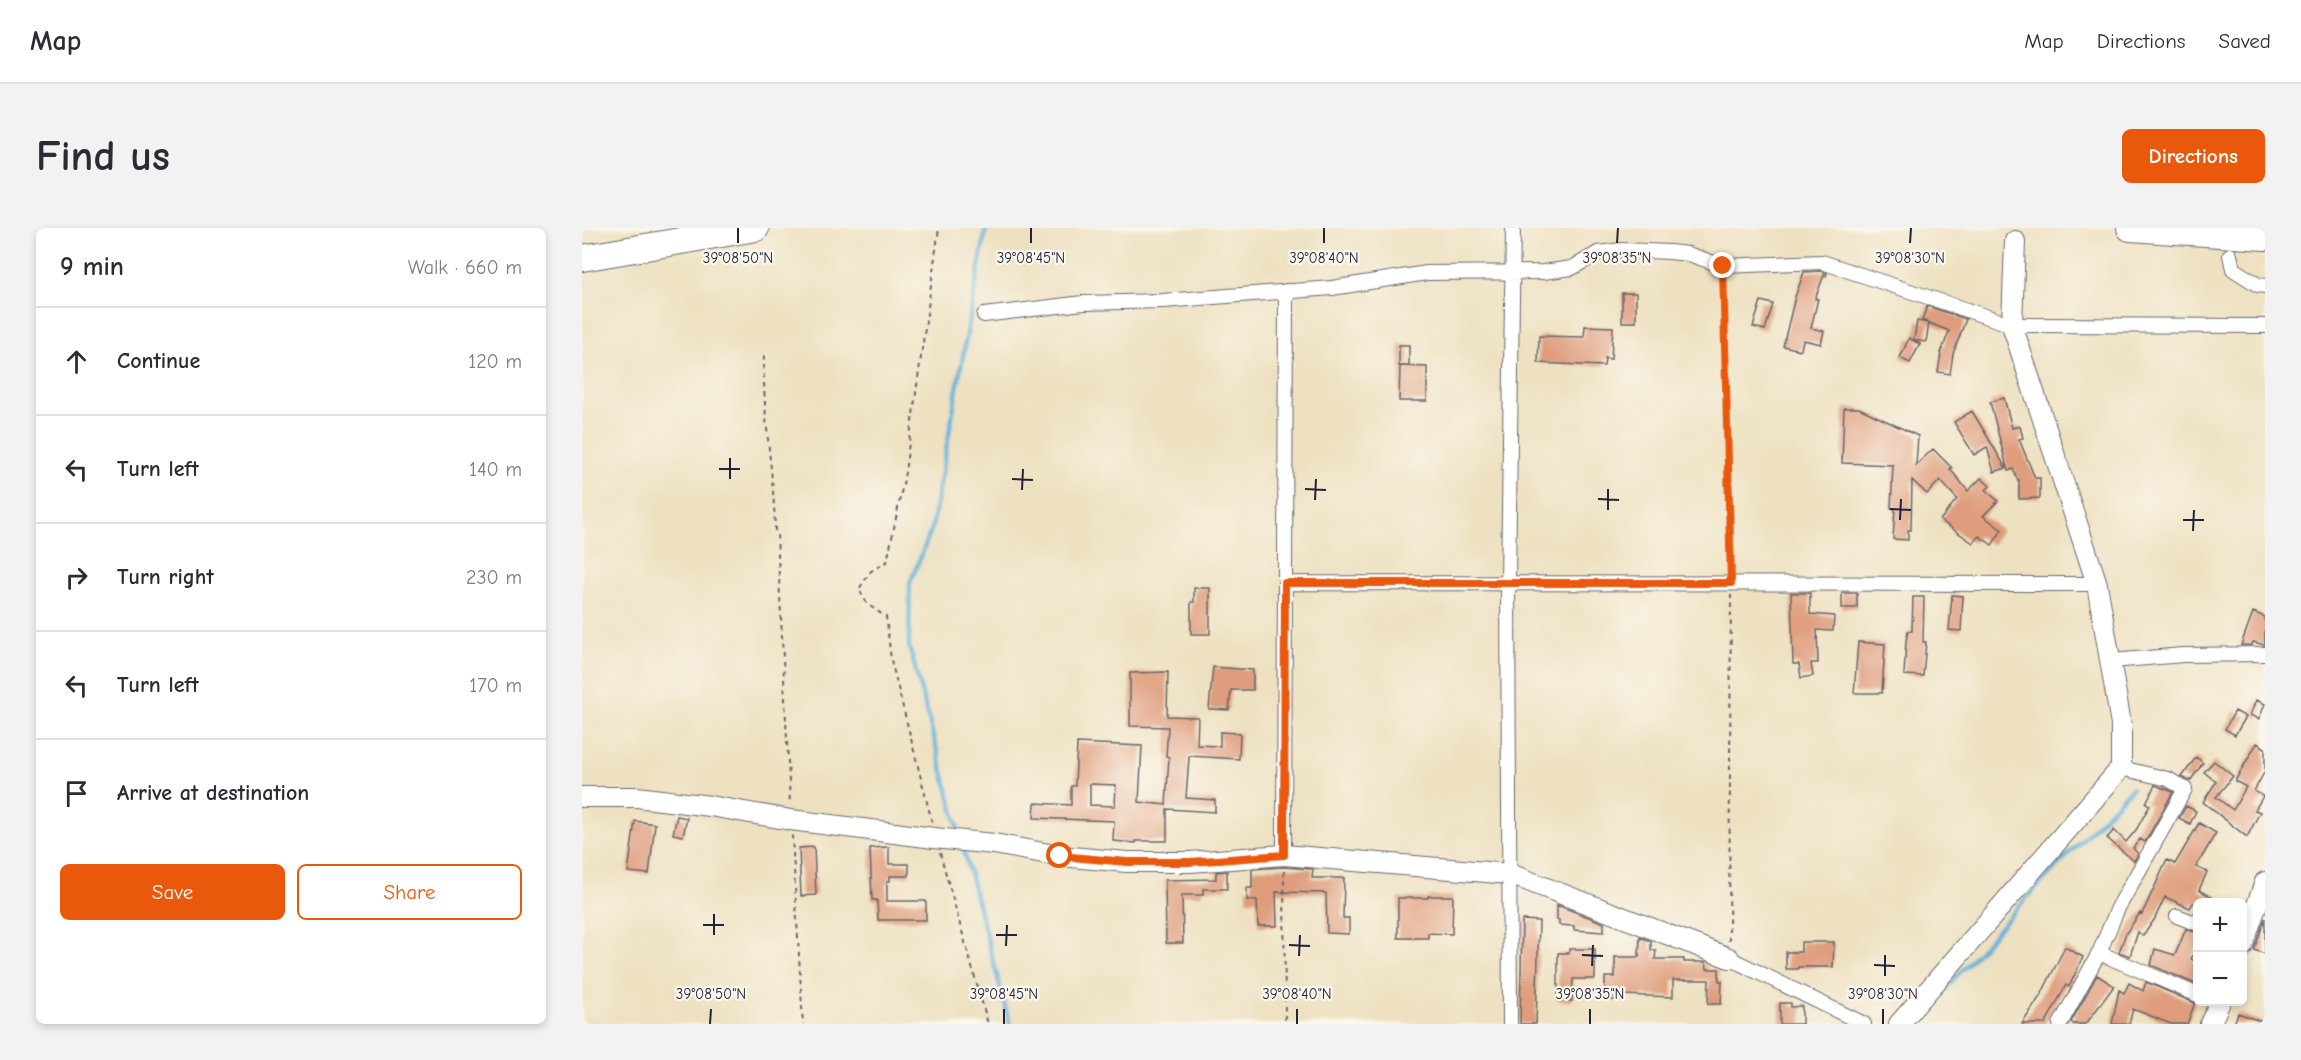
<!DOCTYPE html>
<meta charset="utf-8">
<style>
body{margin:0;font-family:"Comic Neue",sans-serif;background:#f2f2f3;color:#2b2b33}
.controls{position:absolute;right:18px;bottom:18px;display:grid;overflow:hidden;border-radius:9px;box-shadow:0 3px 9px #0003}
.controls button{width:54px;height:54px;display:grid;place-items:center;padding:0;border:0;border-bottom:2px solid #e1e1e2;background:#fff;color:#2b2b33;font:30px sans-serif}
.stop{position:absolute;width:18px;height:18px;margin:-14px;border:4px solid #ea580c;border-radius:50%;background:#fff}
.stop.end{background:#ea580c;border-color:#fff;box-shadow:0 2px 6px #0008}
.list{margin:0;padding:0;list-style:none}
h2{display:flex;justify-content:space-between;align-items:center;height:78px;margin:0;padding:0 24px;font-size:26px}
h2 small{font-size:20px;font-weight:400;color:#7c7c81}
.list li{display:grid;grid-template-columns:39px 1fr auto;gap:18px;align-items:center;box-sizing:border-box;height:108px;padding:0 24px;border-top:2px solid #e1e1e2}
.list b{display:block;font-size:22px;white-space:nowrap}
.list em{font-size:20px;font-style:normal;color:#7c7c81}
.actions{display:flex;gap:12px;padding:18px 24px}
.actions a{flex:1;padding:14px 0;border:2px solid #ea580c;border-radius:9px;text-align:center;font-size:21px;color:#ea580c}
.actions .main{background:#ea580c;color:#fff}
.icon{flex:none;width:33px;height:33px;fill:none;stroke:currentColor;stroke-width:2;stroke-linecap:round;stroke-linejoin:round}
.map{position:relative;flex:none;width:1683px;height:796px;overflow:hidden;border-radius:9px}
header{display:flex;align-items:center;gap:36px;box-sizing:border-box;height:84px;padding:0 30px;background:#fff;border-bottom:2px solid #e1e1e2}
header strong{font-size:28px}
nav{display:flex;gap:33px;margin-inline-start:auto;font-size:21px}
.intro{display:flex;align-items:center;justify-content:space-between;box-sizing:border-box;height:144px;padding:0 36px}
h1{margin:0;font-size:42px}
.button{padding:15px 27px;border-radius:9px;background:#ea580c;color:#fff;font-size:21px;font-weight:700}
main{display:flex;gap:36px;padding:0 36px}
aside{flex:1;background:#fff;border-radius:9px;box-shadow:0 3px 9px #0003}
.map>svg:first-child{display:block}
</style>
<header>
<strong>Map</strong>
<nav><a>Map</a><a>Directions</a><a>Saved</a></nav>
</header>
<div class="intro"><h1>Find us</h1><a class="button">Directions</a></div>
<main>
<aside>
<h2>9 min<small>Walk · 660 m</small></h2>
<ul class="list">
<li><svg class="icon" aria-label="ahead" viewBox="0 0 24 24"><path d="M12 20V5M6 11l6-6 6 6"/></svg><div><b>Continue</b></div><em>120 m</em></li>
<li><svg class="icon" aria-label="left" viewBox="0 0 24 24"><path d="M17 20v-9H6M10 6l-5 5 5 5"/></svg><div><b>Turn left</b></div><em>140 m</em></li>
<li><svg class="icon" aria-label="right" viewBox="0 0 24 24"><path d="M7 20v-9h11M14 6l5 5-5 5"/></svg><div><b>Turn right</b></div><em>230 m</em></li>
<li><svg class="icon" aria-label="left" viewBox="0 0 24 24"><path d="M17 20v-9H6M10 6l-5 5 5 5"/></svg><div><b>Turn left</b></div><em>170 m</em></li>
<li><svg class="icon" aria-label="arrive" viewBox="0 0 24 24"><path d="M6 21V4h12l-3 4 3 4H6"/></svg><div><b>Arrive at destination</b></div></li>
</ul>
<div class="actions"><a class="main">Save</a><a>Share</a></div>
</aside>
<div class="map">
<svg width="1683" height="796" viewBox="0 0 1683 796">
<rect width="100%" height="100%" fill="#fbf7ec"/>
<filter id="ink" filterUnits="userSpaceOnUse"><feTurbulence type="fractalNoise" baseFrequency=".0167" numOctaves="2"/><feDisplacementMap in="SourceGraphic" scale="12" xChannelSelector="R" yChannelSelector="G"/><feConvolveMatrix kernelMatrix="1 2 1 2 8 2 1 2 1" color-interpolation-filters="sRGB"/></filter>
<filter id="wash" filterUnits="userSpaceOnUse"><feTurbulence type="fractalNoise" baseFrequency=".008" numOctaves="4" result="noise"/><feDisplacementMap in="SourceGraphic" scale="24" xChannelSelector="R" yChannelSelector="G"/><feGaussianBlur stdDeviation="1.35" result="paint"/><feColorMatrix in="noise" values="0 0 0 0 0 0 0 0 0 0 0 0 0 0 0 0 0 1.4 0 .05"/><feComposite in="paint" operator="in"/></filter>
<g filter="url(#wash)">
<rect width="100%" height="100%" fill="#eee1c1"/>
<g fill="none" stroke-linecap="round" stroke-linejoin="round">
<path stroke="#5eb0d9" stroke-width="4" d="M378 607 327 418 328 355 350 300 404 0
M381 620 428 796
M1332 796 1448 666 1550 560"/>
</g>
<g id="blocks">
<path fill="#df9d7d" fill-rule="evenodd" d="M1239 43 1245 45 1244 48 1242 47 1233 71H1236L1229 100 1242 103 1239 116 1221 112 1219 122 1201 118 1213 69 1222 44Z
M1040 65H1054V94H1040Z
M1179 73 1191 76 1183 102 1171 99Z
M1345 78 1384 91 1371 126 1368 146 1356 144 1359 125 1367 103 1340 92Z
M1335 93 1347 95 1344 114 1332 112Z
M1003 98 1031 99 1029 131 1023 130 1022 138 956 135 957 108 1002 109Z
M1327 110 1338 116 1328 135 1318 130Z
M817 117H827V138H817Z
M818 138 845 139V173H817Z
M1422 170 1430 200 1438 198 1441 210 1437 211 1453 250H1458V270L1437 271V251L1436 253 1431 241 1426 243 1408 174Z
M1262 180H1277L1336 208 1334 237 1351 221 1370 240 1368 241 1386 263 1399 250 1408 258 1404 262 1416 273 1401 288 1420 302 1410 317 1397 308 1391 315 1358 292 1375 271 1358 252 1345 266 1330 252 1329 302H1326V312L1311 311 1313 281 1309 280 1311 237 1260 235Z
M1390 183 1405 208 1424 240 1412 244 1405 219 1392 227 1372 194Z
M612 360H628V406H609V374H612Z
M1209 365H1228V386L1252 388 1251 403 1235 402 1236 435H1229L1231 448 1219 450 1217 436H1211Z
M1260 365H1275V380H1260Z
M1370 367 1381 368 1379 403 1367 402Z
M1331 369H1342L1341 414H1344L1341 448 1322 447 1324 413 1326 403H1330Z
M1671 384 1683 389V417L1671 414 1670 417H1659Z
M1276 414 1303 416 1300 465H1272Z
M631 439 671 442V462H649L647 482 627 481Z
M586 444 585 488 616 489 615 517 638 518V504L658 505 657 531 608 528 607 530 604 570 633 572V584L585 581V613H554V615L531 613 532 593 452 590 453 575 489 577V558H493L495 515 560 518 557 574 584 577 587 529 584 528 586 499 548 498V445ZM508 556 534 557 533 578 508 577Z
M1674 472 1683 476 1677 491 1668 487Z
M1653 483 1664 489 1653 507 1643 501Z
M1675 515 1683 520V543L1672 563 1681 568 1673 582 1678 584 1665 609 1621 574 1634 554 1622 544 1632 533 1651 548 1634 569 1651 582 1664 559 1653 553Z
M1614 529 1621 535 1608 553 1600 549Z
M1573 557 1591 564 1563 614 1558 611 1551 620 1556 626 1552 633 1525 610 1532 602 1544 614 1554 602 1568 577 1564 575Z
M1604 578 1614 583 1608 596 1597 590Z
M95 588 105 590 101 608 91 606Z
M53 593 73 596 67 646 46 644Z
M1617 595 1634 605 1614 639 1625 644 1617 662 1640 675H1611L1608 680 1583 669 1572 692 1561 708 1556 704 1548 728 1537 724 1544 705 1558 685 1560 686 1585 632 1593 636Z
M232 619 234 667 219 668 217 620Z
M307 619V636H327V648H308V653H305V673H344V692H296L295 672H290L288 620Z
M702 639 731 641 730 650H762L761 690H767V706L745 705 744 665 694 664 695 698H676L675 672H665V660H670V641Z
M645 643V661H621V667H600L601 715H584L583 652 634 651V644Z
M846 668H871L870 706 846 705V710H816V670H846Z
M975 677 1022 695V704L992 702V698L977 697V692H975Z
M1683 690V726L1672 722Z
M940 692 957 693 954 796H938Z
M1604 701 1616 705V716L1609 731 1616 735V757L1569 737 1573 721 1593 727Z
M1058 709 1069 713V722H1074L1073 731H1102V734H1124L1125 741H1137V753H1140L1139 776H1126L1127 752H1091V769L1041 767V772H1023V749H1033V729H1057Z
M1219 714H1252L1251 739H1216V741H1204V724H1219Z
M1483 719 1501 729 1487 759 1484 757 1463 796H1440L1459 767Z
M987 721H1013V751H991L990 773H976V725H987Z
M1515 747 1532 758 1504 796H1492L1489 794Z
M1564 754 1613 775 1605 796H1589L1551 781 1547 796H1530L1537 762 1542 765 1547 755 1561 763Z
M1198 775H1209V779L1220 778V796H1198Z
M1656 785 1683 795V796H1652Z"/>
</g>
</g>
<g filter="url(#ink)">
<use href="#blocks" fill-opacity="0" stroke="#69656a" stroke-width="1.5"/>
<g fill="none" stroke-linecap="round" stroke-linejoin="round">
<defs>
<path id="street" d="M1648 27 1651 41 1676 57 1683 58
M402 87 501 75 581 73 750 60 845 45 961 44 990 40 1016 25 1040 22 1088 24 1106 26 1141 38 1240 34 1430 97 1683 98
M703 355 1515 356
M1529 433 1601 427 1683 426
M702 627 704 63
M1595 688 1616 696
M1517 725 1616 767
M1147 730 1282 796
M928 796 926 354 931 0
M1478 796 1517 725 1536 680 1603 561 1586 551 1539 540"/>
<path id="secondary" d="M0 569H55L128 578 209 592 352 610
M412 616 478 628 545 634H608L702 627 928 646 1147 730
M1660 719 1683 654
M1317 796 1539 540V496L1515 356 1430 97 1433 13
M1628 796 1638 774"/>
<path id="highway" d="M1548 0 1683 9
M0 30 174 0"/>
</defs>
<use href="#street" stroke="#69656a" stroke-width="16"/>
<use href="#secondary" stroke="#69656a" stroke-width="22"/>
<use href="#highway" stroke="#69656a" stroke-width="28"/>
<path stroke="#69656a" stroke-width="2" stroke-dasharray="4.5 4.5" stroke-linecap="butt" d="M1141 49 1149 344
M182 128C180 186 192 244 193 302L195 306 208 575
M350 594 309 432 304 389 285 376 277 361 289 343 305 334 322 251 357 0
M210 607 221 796
M358 625 406 796
M702 643 703 796
M1147 713 1149 367"/>
<use href="#street" stroke="#fff" stroke-width="14"/>
<use href="#secondary" stroke="#fff" stroke-width="20"/>
<use href="#highway" stroke="#fff" stroke-width="26"/>
<defs>
<path id="secondary-bridge" d="M352 610 412 616"/>
</defs>
<use href="#secondary-bridge" stroke="#69656a" stroke-width="22" stroke-linecap="butt"/>
<use href="#secondary-bridge" stroke="#fff" stroke-width="20"/>
</g>
</g>
<g fill="none" stroke-linecap="round" stroke-linejoin="round" filter="url(#ink)">
<path stroke="#ea580c" stroke-width="8" d="M478 628 545 634H608L702 627 703 355H1149L1141 38"/>
</g>
<path fill="none" stroke="#22223b" stroke-width="2" d="M156 15V0M449 15V0M742 15V0M1035 15 1036 0M1328 15 1329 0M137 241H158M148 251V230M430 251 451 252M723 261 744 262M440 262 441 241M1016 271 1037 272M733 272 734 251M1308 281 1329 282M1026 282V261M1318 292 1319 271M1601 292H1622M1611 303 1612 282M121 697H142M132 707V686M414 707H435M707 717 728 718M424 718 425 697M1000 727 1021 728M717 728 718 707M1292 737 1313 738M1010 738 1011 717M1303 748V727M128 796 129 781M422 796V781M715 796V781M1008 796V781M1301 796V781"/>
<g font-size="15" text-anchor="middle" fill="#22223b" stroke="#fbf7ec" stroke-width="4.5" stroke-linejoin="round" paint-order="stroke">
<text x="156" y="35">39°08'50"N</text>
<text x="449" y="35">39°08'45"N</text>
<text x="742" y="35">39°08'40"N</text>
<text x="1035" y="35">39°08'35"N</text>
<text x="1328" y="35">39°08'30"N</text>
<text x="129" y="771">39°08'50"N</text>
<text x="422" y="771">39°08'45"N</text>
<text x="715" y="771">39°08'40"N</text>
<text x="1008" y="771">39°08'35"N</text>
<text x="1301" y="771">39°08'30"N</text>
</g>
</svg>
<div class="controls">
<button>+</button>
<button>−</button>
</div>
<div class="stop" style="left:478px;top:628px"></div>
<div class="stop end" style="left:1141px;top:38px"></div>
</div>
</main>
